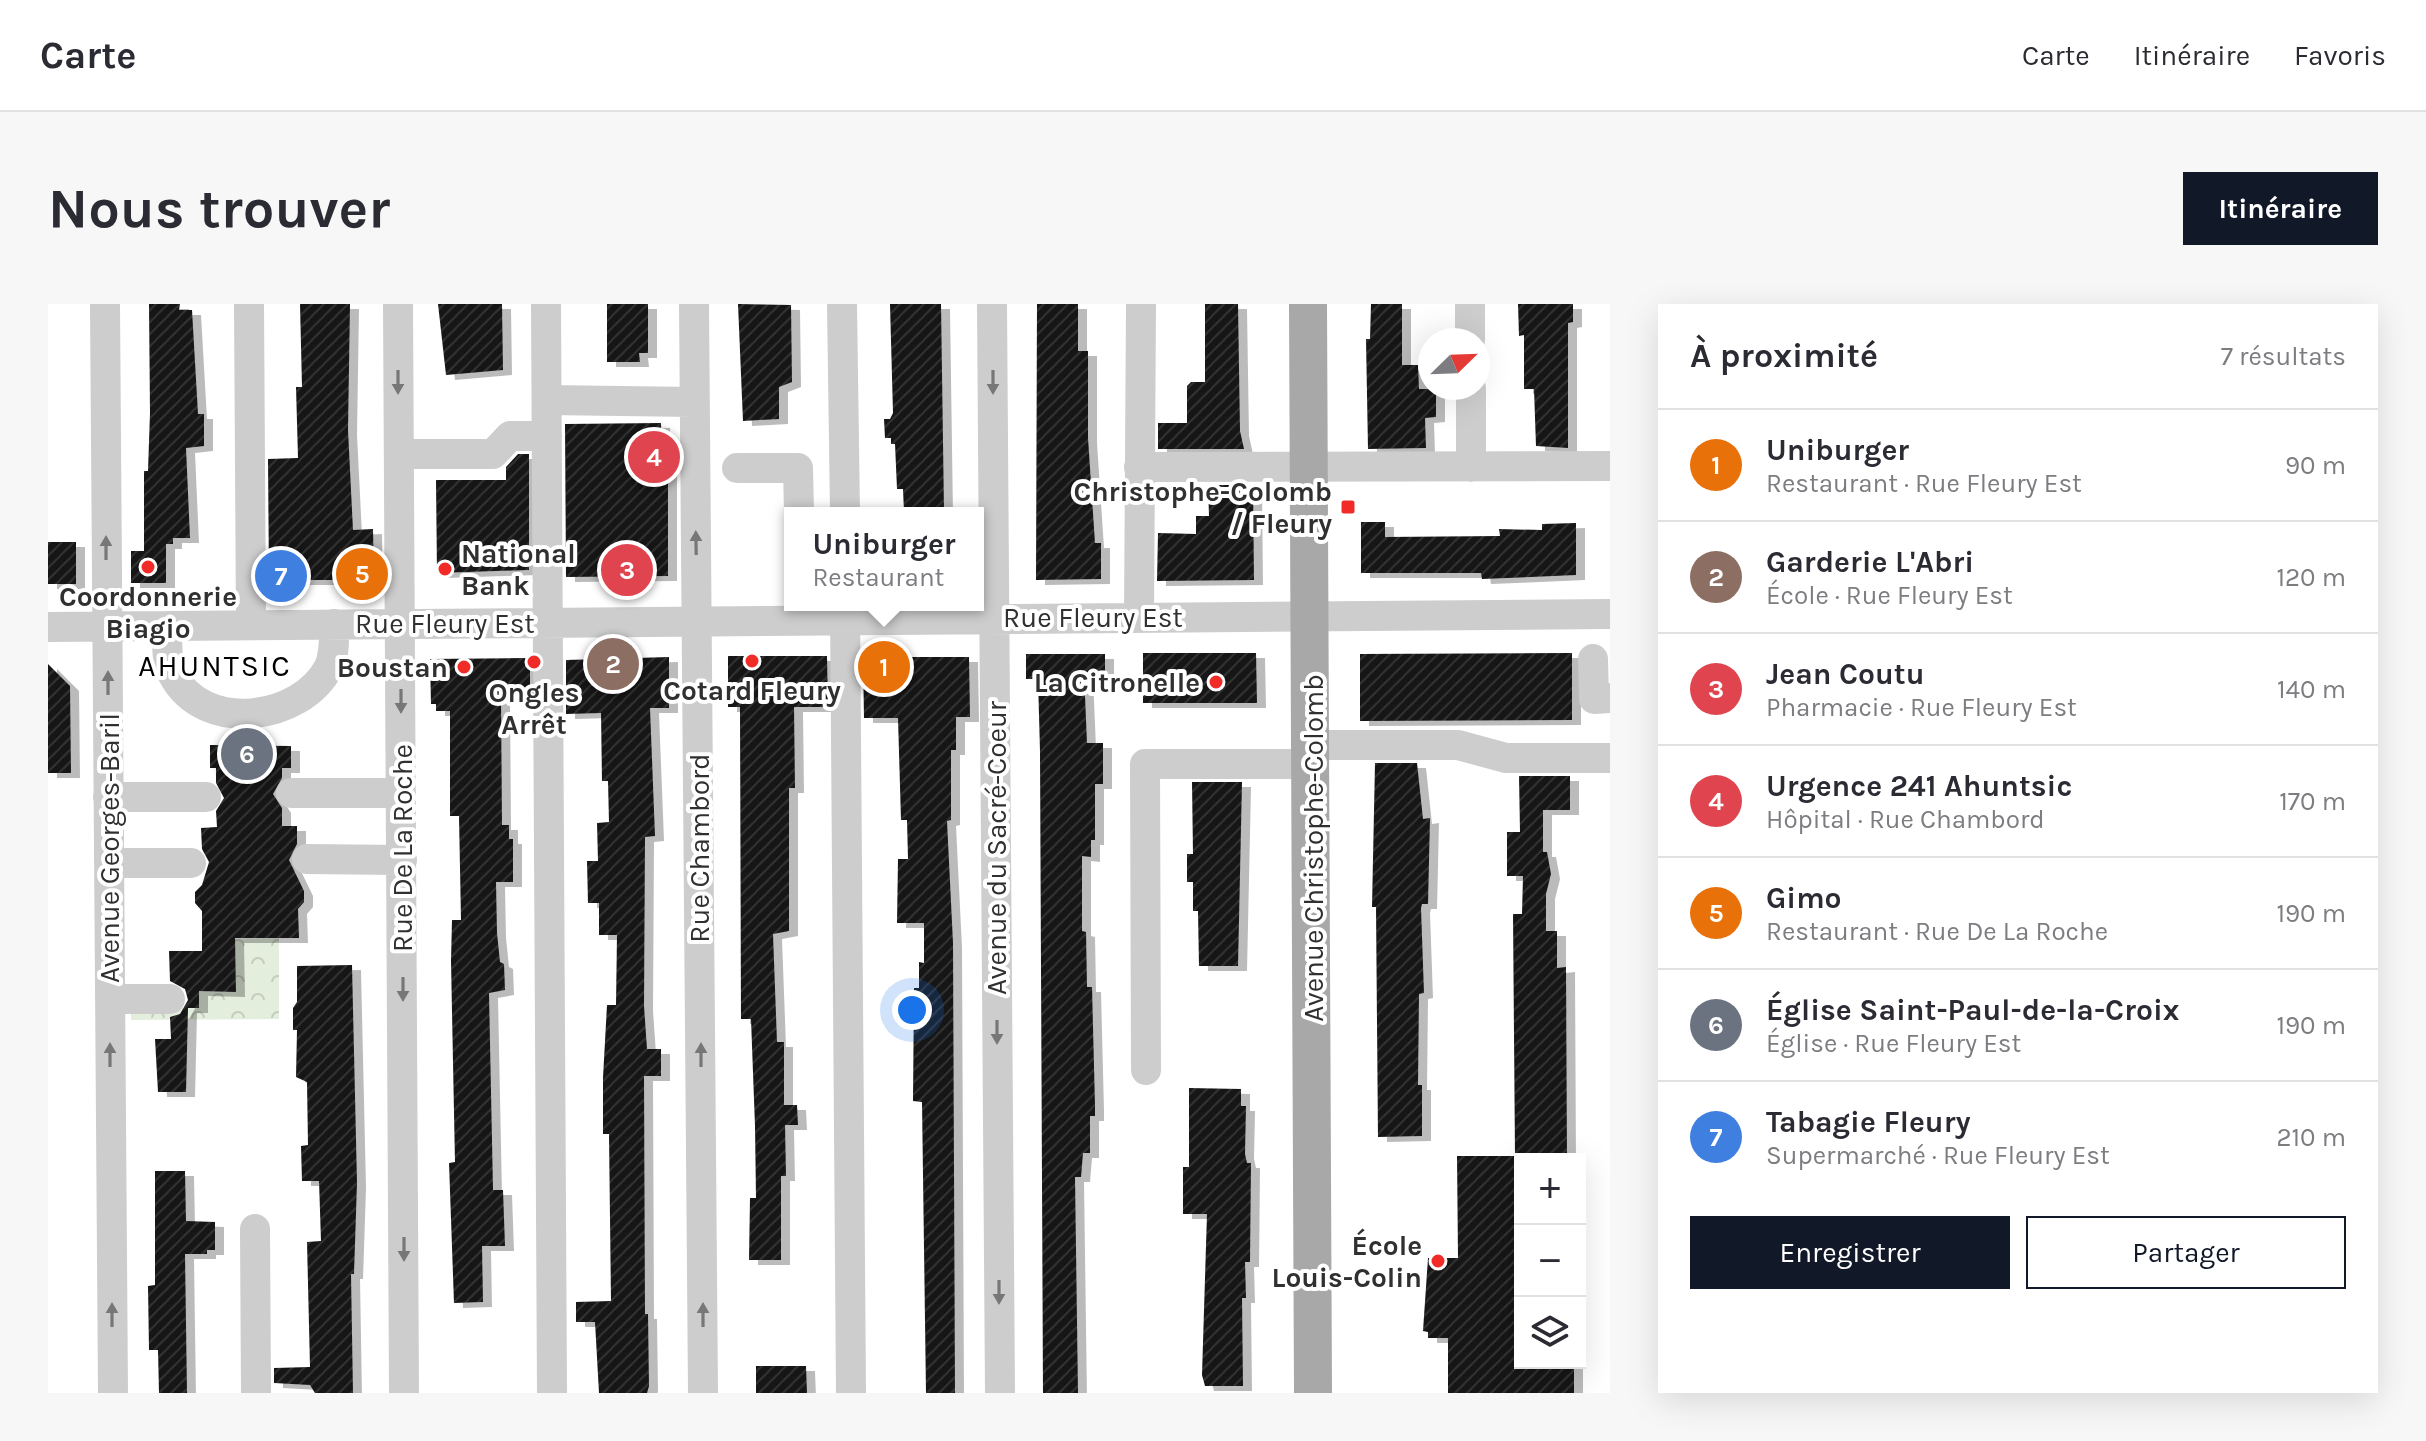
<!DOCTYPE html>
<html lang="fr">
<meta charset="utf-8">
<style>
body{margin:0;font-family:Karla,sans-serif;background:#f7f7f7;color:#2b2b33}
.controls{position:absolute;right:24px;bottom:24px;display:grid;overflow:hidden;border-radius:0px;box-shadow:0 8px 32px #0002}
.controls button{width:72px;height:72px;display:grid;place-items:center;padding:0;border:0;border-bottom:2px solid #e1e1e2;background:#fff;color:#2b2b33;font:40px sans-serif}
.compass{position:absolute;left:1370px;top:24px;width:72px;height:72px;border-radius:50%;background:#fff;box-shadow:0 8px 32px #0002;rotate:67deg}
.you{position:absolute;left:864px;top:706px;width:28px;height:28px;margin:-20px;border:6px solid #fff;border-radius:50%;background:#1a73e8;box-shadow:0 0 0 12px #1a73e833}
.badge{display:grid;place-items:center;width:52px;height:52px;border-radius:50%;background:#111827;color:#fff;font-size:26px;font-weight:700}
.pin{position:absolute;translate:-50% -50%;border:4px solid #fff;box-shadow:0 2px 8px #0006}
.popup{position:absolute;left:736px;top:203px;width:200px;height:104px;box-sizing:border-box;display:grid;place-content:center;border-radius:0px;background:#fff;filter:drop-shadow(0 2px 6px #0005);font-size:26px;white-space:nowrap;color:#7c7c81}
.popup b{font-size:30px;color:#2b2b33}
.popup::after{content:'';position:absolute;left:50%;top:100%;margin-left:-16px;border:16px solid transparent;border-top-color:#fff}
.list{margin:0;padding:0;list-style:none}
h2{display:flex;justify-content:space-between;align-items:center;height:104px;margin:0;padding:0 32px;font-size:34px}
h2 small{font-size:26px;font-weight:400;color:#7c7c81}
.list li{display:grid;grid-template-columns:52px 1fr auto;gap:24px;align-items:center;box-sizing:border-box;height:112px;padding:0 32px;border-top:2px solid #e1e1e2}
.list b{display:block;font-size:30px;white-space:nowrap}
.list p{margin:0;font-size:26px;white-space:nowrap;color:#7c7c81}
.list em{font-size:26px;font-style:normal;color:#7c7c81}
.actions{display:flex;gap:16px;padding:24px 32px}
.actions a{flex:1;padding:18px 0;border:2px solid #111827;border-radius:0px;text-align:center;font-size:28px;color:#111827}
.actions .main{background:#111827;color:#fff}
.icon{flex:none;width:44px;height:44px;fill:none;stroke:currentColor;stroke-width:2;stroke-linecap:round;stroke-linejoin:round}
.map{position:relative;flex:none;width:1562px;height:1089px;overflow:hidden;border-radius:0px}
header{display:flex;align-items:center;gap:48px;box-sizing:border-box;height:112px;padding:0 40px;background:#fff;border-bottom:2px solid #e1e1e2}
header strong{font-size:38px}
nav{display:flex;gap:44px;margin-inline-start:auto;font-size:28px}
.intro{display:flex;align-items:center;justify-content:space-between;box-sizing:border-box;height:192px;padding:0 48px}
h1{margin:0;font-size:56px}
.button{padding:20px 36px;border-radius:0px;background:#111827;color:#fff;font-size:28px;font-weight:700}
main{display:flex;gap:48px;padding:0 48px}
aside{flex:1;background:#fff;border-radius:0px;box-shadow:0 8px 32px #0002}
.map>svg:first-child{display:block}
</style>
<header>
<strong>Carte</strong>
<nav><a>Carte</a><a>Itinéraire</a><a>Favoris</a></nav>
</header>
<div class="intro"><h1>Nous trouver</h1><a class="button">Itinéraire</a></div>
<main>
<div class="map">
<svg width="1562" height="1089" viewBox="0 0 1562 1089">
<defs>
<pattern id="forest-crowns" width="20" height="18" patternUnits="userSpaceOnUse" patternTransform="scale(2)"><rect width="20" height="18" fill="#e4eedd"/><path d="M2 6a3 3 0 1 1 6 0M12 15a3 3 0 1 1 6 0" fill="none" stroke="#c4ccbe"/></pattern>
<pattern id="building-hatch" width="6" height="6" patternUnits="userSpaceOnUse" patternTransform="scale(2)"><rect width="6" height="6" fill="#171717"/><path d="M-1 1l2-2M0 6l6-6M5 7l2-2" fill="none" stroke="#303030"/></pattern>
<filter id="shadow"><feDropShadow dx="9" dy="5" stdDeviation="0" flood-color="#0004"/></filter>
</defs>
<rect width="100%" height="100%" fill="#fff"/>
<path fill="url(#forest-crowns)" d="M231 634V715L83 716V705L151 704V687L188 688 187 635Z"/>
<path fill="url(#building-hatch)" filter="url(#shadow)" d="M101 0H132L131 6H144L150 110H156V142L138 144 142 234H125V240H118V279H83V247H96V167H100L102 109Z
M252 0H302L300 126 305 226 325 225 326 276H221L220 155 250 154 248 83H254Z
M390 0H454L455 66 398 71Z
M559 0H600V49H591L592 58H559Z
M690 0 743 1 744 78 731 83V115L695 117Z
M842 0H893L896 207 856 208 855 185H849L847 140H843V134H837L836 115H842L845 109Z
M989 0H1030V47H1040V134L1047 239H1053V275L988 276Z
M1157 0H1190L1192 127 1196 145H1110V119H1139V82L1143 78H1157Z
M1323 0H1354V61H1370L1371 85H1388V113L1377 114 1378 144 1320 145 1318 35H1322Z
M1470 0H1525V18L1520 19V144L1488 142 1486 85H1476V31L1471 32Z
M613 119 614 163 620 165V272L518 273 517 120Z
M470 150H481V266L389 269 388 176H458V163Z
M1160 181H1205L1206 276 1109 277 1110 229 1148 230V212H1161Z
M1313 218H1337V233L1452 232 1451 225 1494 226V220L1528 219V271L1434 275 1433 269H1313Z
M0 238H28V280H0Z
M1095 349H1208L1209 399H1095Z
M1524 349V416L1312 417V350Z
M978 350H1057V369H1036L1039 439H1055V480H1047V536H1043V553L1034 552V627L1038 628 1039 683H1044L1047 802V812H1042V849H1035L1033 873H1027L1030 1089H995L992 447 990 375H978Z
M680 352H779L780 403H746L747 484H741V627L725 630 729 738H736V801H749L750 821H737L738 872H733V956H701L702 894H708L707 822 703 715H693L692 403H680Z
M621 353V404H602L607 532 597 533 596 702 599 745H613V772H596L597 1010H600L601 1082 599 1089H551L547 1018H528V998L563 997 561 830H555V774L559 701H568L569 631H551V599H540L539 557H550L549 519 561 518 560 477H554L553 409 518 410V356Z
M815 353H921L922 413H908V446H903V516L899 517 905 639 907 1089H878L874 798 865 797 866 684H871V658L876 659V619H849L850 555H860L859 516H853L850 414H816Z
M482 354V394L453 395 454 521H461V535H465V578H448L449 629 452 658 456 660 457 686 441 689 445 886H455L457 942H434L435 998 406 999 401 859 407 858 403 657 404 616H413L411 512H402V407H388V400H383L382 355Z
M0 360 22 382 23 469H0Z
M162 441 243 442V464H234V474L225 490 234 504V522H249V540L241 556 256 587V598L250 605 251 634H187L188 688 151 687V704H140L138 788H110L107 735H123L122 713 132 710 140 696 137 685 122 677 121 647H154V607L147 599V588L154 581 161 558 154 545 153 524 169 523 168 507 176 494 168 479V464H162Z
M1327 459H1369L1375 515 1382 514 1380 600H1374L1373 604 1376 689 1371 690 1370 781H1374V832L1330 833 1328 603H1324Z
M1471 472H1522V506H1495V548H1499L1503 570 1498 590V627H1509V664L1518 663 1519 855H1472V1059H1526V1089H1400V1034H1380V1028L1375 1027 1380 954H1410L1409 852H1467L1465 610H1474L1475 572H1459V528H1472Z
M1144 478H1194L1190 662H1151L1150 607H1145V578H1139V550H1145Z
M304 661 309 879 306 970H303L305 1089H267L262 1081 226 1079V1064L262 1063 259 938 273 937 271 877H254L253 842 260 841 259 778 248 773 249 726H245V704L249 698V662Z
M1141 784 1193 785V802H1198L1197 850 1199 859H1203L1202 958H1197L1198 994H1194L1195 1082H1157L1154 1071 1159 910H1135V863H1141Z
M107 867H137L138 917 167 918V946H159V950H137L139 1089H111L110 1046H101L100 982 107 981Z
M708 1062H758L759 1089H708Z"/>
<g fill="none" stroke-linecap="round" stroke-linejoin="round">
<path stroke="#cdcdcd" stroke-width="30" d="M57 0 65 1089
M201 0 203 321
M350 0 356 1089
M498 0 504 1089
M646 0 655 1089
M794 0 797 209
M944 0 952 1089
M1422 0V36
M1423 84V163
M499 96 646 98
M351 150H445L462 132H499
M1091 163 1562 162
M689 164H750L751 209
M797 301 803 1089
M1091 313 1093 0
M119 322C120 337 117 357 125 371 156 430 253 417 281 363 287 350 286 334 286 320
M0 323 1562 310
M1545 355 1546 395 1562 394
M1264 441H1410L1458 454H1562
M243 489H353
M60 493H158
M259 555 354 556
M61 559H143
M62 695H122
M1098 766 1097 460H1264
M207 925 208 1089"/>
<path stroke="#a8a8a8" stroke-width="38" d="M1260 0 1265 1089"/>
</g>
<defs><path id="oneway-solid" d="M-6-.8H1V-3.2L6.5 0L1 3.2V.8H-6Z" transform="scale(2)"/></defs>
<g fill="#777">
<use href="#oneway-solid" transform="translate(350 78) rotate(90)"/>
<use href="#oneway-solid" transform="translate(945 78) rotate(90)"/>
<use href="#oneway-solid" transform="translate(648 239) rotate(-91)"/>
<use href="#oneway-solid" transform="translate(58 244) rotate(-90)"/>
<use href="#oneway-solid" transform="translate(60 379) rotate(-90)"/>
<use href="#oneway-solid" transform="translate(353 397) rotate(90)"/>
<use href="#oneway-solid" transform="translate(355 685) rotate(90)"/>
<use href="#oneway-solid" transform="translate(949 728) rotate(90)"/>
<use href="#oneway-solid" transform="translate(62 751) rotate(-90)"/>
<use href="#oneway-solid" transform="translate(653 751) rotate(-90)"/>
<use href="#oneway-solid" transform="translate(356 945) rotate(90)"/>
<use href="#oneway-solid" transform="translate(951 988) rotate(90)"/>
<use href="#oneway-solid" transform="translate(64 1011) rotate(-90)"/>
<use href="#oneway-solid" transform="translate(655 1011) rotate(-90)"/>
</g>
<g fill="#f12c28" stroke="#fff" stroke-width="3">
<rect x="1292" y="195" width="16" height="16" rx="4"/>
<circle cx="100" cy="263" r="8"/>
<circle cx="397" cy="265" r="8"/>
<circle cx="704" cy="357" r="8"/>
<circle cx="486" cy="358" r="8"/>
<circle cx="416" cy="363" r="8"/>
<circle cx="1168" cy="378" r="8"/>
<circle cx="1390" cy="957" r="8"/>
</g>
<g text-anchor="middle" stroke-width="8" stroke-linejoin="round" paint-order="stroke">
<g font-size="28" font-weight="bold" fill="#303030" stroke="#fff" text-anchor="end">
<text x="1284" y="197">Christophe-Colomb<tspan x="1284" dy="32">/ Fleury</tspan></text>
<text x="413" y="259" text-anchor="start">National<tspan x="413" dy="32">Bank</tspan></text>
<text x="100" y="302" text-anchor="middle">Coordonnerie<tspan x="100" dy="32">Biagio</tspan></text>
<text x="400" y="373">Boustan</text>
<text x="1152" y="388">La Citronelle</text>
<text x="704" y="396" text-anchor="middle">Cotard Fleury</text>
<text x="486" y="398" text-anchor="middle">Ongles<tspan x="486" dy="32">Arrêt</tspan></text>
<text x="1374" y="951">École<tspan x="1374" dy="32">Louis-Colin</tspan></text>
</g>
<g font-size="28" fill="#303030" stroke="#fff">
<text x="1045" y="323">Rue Fleury Est</text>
<text x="397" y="329">Rue Fleury Est</text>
<text transform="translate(61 544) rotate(-90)" y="10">Avenue Georges-Baril</text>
<text transform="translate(354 544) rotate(-90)" y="10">Rue De La Roche</text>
<text transform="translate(651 544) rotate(-90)" y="10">Rue Chambord</text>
<text transform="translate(948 544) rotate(-90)" y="10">Avenue du Sacré-Coeur</text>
<text transform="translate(1265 544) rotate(-90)" y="10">Avenue Christophe-Colomb</text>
</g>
<g font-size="30" letter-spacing="2" fill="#000" stroke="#fff">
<text x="167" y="372">AHUNTSIC</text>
</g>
</g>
</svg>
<div class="controls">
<button>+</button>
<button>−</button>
<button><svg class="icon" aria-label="layers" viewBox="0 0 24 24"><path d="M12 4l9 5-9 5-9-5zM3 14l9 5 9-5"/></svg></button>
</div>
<svg class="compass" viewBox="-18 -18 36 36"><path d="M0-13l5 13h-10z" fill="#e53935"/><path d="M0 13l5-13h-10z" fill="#7c7c81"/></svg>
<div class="you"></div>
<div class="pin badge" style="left:836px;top:363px;background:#e8710a">1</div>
<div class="popup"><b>Uniburger</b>Restaurant</div>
<div class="pin badge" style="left:565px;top:360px;background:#8d6e63">2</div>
<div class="pin badge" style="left:579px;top:266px;background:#e0444e">3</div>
<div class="pin badge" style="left:606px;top:153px;background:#e0444e">4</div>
<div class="pin badge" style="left:314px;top:270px;background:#e8710a">5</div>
<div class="pin badge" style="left:199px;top:450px;background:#6b7280">6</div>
<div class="pin badge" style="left:233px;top:272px;background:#3f7fe0">7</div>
</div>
<aside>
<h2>À proximité<small>7 résultats</small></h2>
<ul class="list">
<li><span class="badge" style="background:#e8710a">1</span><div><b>Uniburger</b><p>Restaurant · Rue Fleury Est</p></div><em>90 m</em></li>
<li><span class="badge" style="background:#8d6e63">2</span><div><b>Garderie L'Abri</b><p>École · Rue Fleury Est</p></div><em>120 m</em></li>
<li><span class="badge" style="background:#e0444e">3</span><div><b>Jean Coutu</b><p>Pharmacie · Rue Fleury Est</p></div><em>140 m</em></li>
<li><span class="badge" style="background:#e0444e">4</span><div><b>Urgence 241 Ahuntsic</b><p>Hôpital · Rue Chambord</p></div><em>170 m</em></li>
<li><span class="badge" style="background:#e8710a">5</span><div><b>Gimo</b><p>Restaurant · Rue De La Roche</p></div><em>190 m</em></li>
<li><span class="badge" style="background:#6b7280">6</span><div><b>Église Saint-Paul-de-la-Croix</b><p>Église · Rue Fleury Est</p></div><em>190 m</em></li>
<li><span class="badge" style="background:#3f7fe0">7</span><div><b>Tabagie Fleury</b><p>Supermarché · Rue Fleury Est</p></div><em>210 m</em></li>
</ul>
<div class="actions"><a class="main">Enregistrer</a><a>Partager</a></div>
</aside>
</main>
